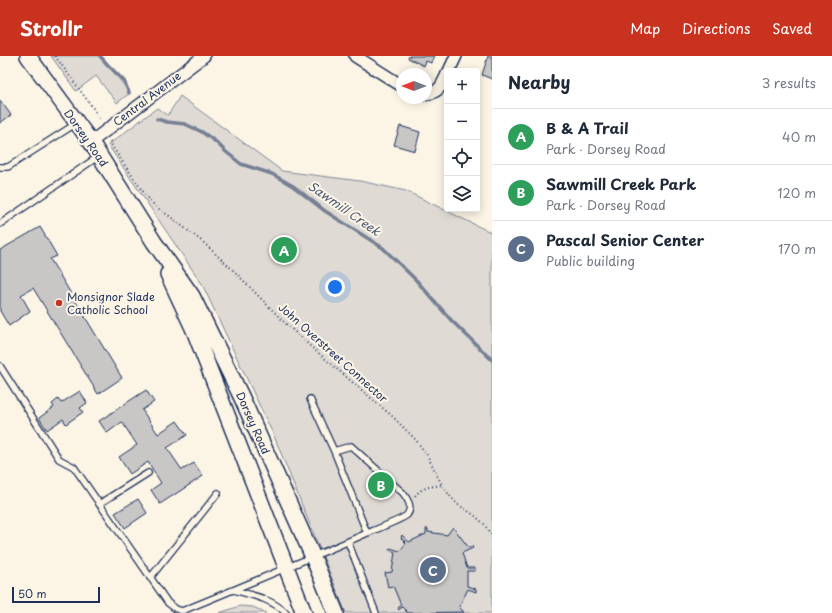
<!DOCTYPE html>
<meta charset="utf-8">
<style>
body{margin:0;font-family:"Playpen Sans",sans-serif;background:#f2f2f3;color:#1f2937}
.controls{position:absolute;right:12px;top:12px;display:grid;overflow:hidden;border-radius:4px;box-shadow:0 2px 10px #0003}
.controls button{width:36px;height:36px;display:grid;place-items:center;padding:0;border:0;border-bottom:1px solid #e0e1e3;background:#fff;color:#1f2937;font:20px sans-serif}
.compass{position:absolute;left:396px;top:12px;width:36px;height:36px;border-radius:50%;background:#fff;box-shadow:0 2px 10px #0003;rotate:270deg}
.scale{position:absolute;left:12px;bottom:10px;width:88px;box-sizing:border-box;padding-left:4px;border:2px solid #1b2f5e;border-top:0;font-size:11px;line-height:14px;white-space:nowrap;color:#1b2f5e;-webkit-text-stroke:3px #fcf5e5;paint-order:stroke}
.you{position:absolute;left:335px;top:231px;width:14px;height:14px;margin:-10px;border:3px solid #fff;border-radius:50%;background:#1a73e8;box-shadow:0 0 0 6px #1a73e833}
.badge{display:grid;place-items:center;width:26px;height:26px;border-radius:50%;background:#c8321e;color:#fff;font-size:13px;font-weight:700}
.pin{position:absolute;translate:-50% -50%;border:2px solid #fff;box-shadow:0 1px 4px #0006}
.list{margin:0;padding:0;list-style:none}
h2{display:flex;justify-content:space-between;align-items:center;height:52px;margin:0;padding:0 16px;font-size:17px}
h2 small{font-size:13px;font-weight:400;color:#747a83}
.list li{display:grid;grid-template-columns:26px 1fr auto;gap:12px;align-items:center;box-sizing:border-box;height:56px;padding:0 16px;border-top:1px solid #e0e1e3}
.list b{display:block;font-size:15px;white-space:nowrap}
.list p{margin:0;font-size:13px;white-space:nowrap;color:#747a83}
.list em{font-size:13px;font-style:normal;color:#747a83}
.icon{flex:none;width:22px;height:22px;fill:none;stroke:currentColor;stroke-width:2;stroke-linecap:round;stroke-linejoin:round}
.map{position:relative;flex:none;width:492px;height:557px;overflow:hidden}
header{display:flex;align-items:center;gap:24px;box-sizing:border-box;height:56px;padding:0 20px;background:#c8321e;color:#fff}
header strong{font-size:19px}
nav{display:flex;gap:22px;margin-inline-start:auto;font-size:14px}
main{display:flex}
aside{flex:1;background:#fff}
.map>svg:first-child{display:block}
</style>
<header>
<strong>Strollr</strong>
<nav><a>Map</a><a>Directions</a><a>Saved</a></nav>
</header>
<main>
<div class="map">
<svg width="492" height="557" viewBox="0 0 492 557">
<rect width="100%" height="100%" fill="#fcf5e5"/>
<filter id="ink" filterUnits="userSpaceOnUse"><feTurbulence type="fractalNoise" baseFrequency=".025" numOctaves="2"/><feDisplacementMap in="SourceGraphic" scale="8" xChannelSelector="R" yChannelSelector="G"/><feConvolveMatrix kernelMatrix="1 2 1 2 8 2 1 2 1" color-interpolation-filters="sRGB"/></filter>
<g filter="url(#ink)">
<path fill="#dfdbd4" stroke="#7d8599" d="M51 0H101L130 37 117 47 96 20 76 35Z
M180 40 282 115 360 125 406 135 492 177V557H346L274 380 202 228 108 89 157 52 168 59Z
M240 550 253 551 266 557H219Z"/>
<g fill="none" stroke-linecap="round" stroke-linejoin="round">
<path stroke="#767f94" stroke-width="3.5" d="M100 0 107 8 124 25 129 37
M157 63 167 66 185 68 202 76 216 86 225 95 241 108 272 118 293 130 325 155 383 192 416 224 451 264 492 304"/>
</g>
<path fill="#c8c7c6" stroke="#1b2f5e" d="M409 0H434L431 7 426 5 424 10 408 2Z
M488 0H492V23L482 19Z
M0 44 11 59 0 67Z
M400 70 420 76 415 95 394 89Z
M40 171 57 200 50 203 122 322 98 338 33 232 21 239 30 255 9 270 0 255V194Z
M146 334 154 346 142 354 158 378 177 365 187 379 167 392 182 414 194 407 203 420 160 448 151 434 161 427 148 406 130 418 119 401 137 389 122 366 107 377 99 365Z
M80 335 87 347 80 352 83 356 66 368 63 363 47 374 39 362 54 351 52 348 58 343 61 347Z
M138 443 147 457 125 472 115 457Z
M453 471 469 492 472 490 473 492 462 497 467 512H475V515H467V530L476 533V536L468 533 459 551 464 556 408 557 402 551 399 554 398 552 401 549 393 530 388 531 385 517 392 516 395 496 389 494 390 492 400 495 406 487 401 482 402 479 409 486 426 478V473H428V476L447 479Z"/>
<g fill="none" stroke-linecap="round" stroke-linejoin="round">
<defs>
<path id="lane" d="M0 111H8L77 67
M0 168 99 100
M0 310 59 403 74 411 168 547 176 553 182 555C243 530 304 505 365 478 372 475 403 463 407 459 413 451 408 444 403 437L351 390 334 395 367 477
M310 343 334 395
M99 448 148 417
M348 486 376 557
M150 522 218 437
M233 534C252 539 272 543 286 557"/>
<path id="street" d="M355 0 402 30
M449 15 456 0
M426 38C439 37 442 29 447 18
M91 86 204 0"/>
<path id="secondary" d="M28 0 91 86 154 186 192 240 241 340 313 501 336 557
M168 218 194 274 304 557"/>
</defs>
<use href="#lane" stroke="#1b2f5e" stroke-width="8"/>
<use href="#street" stroke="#1b2f5e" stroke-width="14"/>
<use href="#secondary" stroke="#1b2f5e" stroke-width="18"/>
<path stroke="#1b2f5e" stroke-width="2" stroke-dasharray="1 3" stroke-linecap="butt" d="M55 0 93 52 100 65
M110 85 113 92 146 140 156 151 168 159 204 187 236 217 283 265 310 290 392 360 416 384 427 399 442 429 450 440 457 448 474 459 484 468 492 480
M415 440C423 430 431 431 442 429"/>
<use href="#lane" stroke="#fcf5e5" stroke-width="5.5"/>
<use href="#street" stroke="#fcf5e5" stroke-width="11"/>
<use href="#secondary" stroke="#fcf5e5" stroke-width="15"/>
</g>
</g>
<circle fill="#c8321e" stroke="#fcf5e5" stroke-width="1.5" cx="59" cy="247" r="4"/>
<g text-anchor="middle" stroke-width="4" stroke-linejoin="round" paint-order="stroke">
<g font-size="11" fill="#1b2f5e" stroke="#fcf5e5">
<text transform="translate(147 43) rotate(-37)" y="4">Central Avenue</text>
<text transform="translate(86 82) rotate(55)" y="4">Dorsey Road</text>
<text transform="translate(333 297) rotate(42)" y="4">John Overstreet Connector</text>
<text transform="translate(253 367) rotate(66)" y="4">Dorsey Road</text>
</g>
<g font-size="11" fill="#1b2f5e" stroke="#fcf5e5" text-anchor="start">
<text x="67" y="245">Monsignor Slade<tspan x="67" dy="13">Catholic School</tspan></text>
</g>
<g font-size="12" font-style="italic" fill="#485779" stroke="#fcf5e5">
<text transform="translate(344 153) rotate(35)" y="4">Sawmill Creek</text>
</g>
</g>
</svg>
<div class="controls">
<button>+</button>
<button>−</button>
<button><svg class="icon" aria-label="locate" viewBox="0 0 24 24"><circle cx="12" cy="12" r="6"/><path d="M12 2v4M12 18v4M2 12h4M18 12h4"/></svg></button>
<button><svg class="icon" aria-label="layers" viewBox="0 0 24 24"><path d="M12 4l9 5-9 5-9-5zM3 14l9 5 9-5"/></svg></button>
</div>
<svg class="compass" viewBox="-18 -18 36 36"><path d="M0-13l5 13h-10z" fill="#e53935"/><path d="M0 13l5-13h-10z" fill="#747a83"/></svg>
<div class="scale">50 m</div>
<div class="you"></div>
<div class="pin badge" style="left:284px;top:194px;background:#2e9e5b">A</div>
<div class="pin badge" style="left:381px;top:429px;background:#2e9e5b">B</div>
<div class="pin badge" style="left:433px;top:514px;background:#5c6f8a">C</div>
</div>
<aside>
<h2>Nearby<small>3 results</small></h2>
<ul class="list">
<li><span class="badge" style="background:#2e9e5b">A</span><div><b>B &amp; A Trail</b><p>Park · Dorsey Road</p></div><em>40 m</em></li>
<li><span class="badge" style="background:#2e9e5b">B</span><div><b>Sawmill Creek Park</b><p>Park · Dorsey Road</p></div><em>120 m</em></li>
<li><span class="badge" style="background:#5c6f8a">C</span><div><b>Pascal Senior Center</b><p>Public building</p></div><em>170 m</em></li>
</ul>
</aside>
</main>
